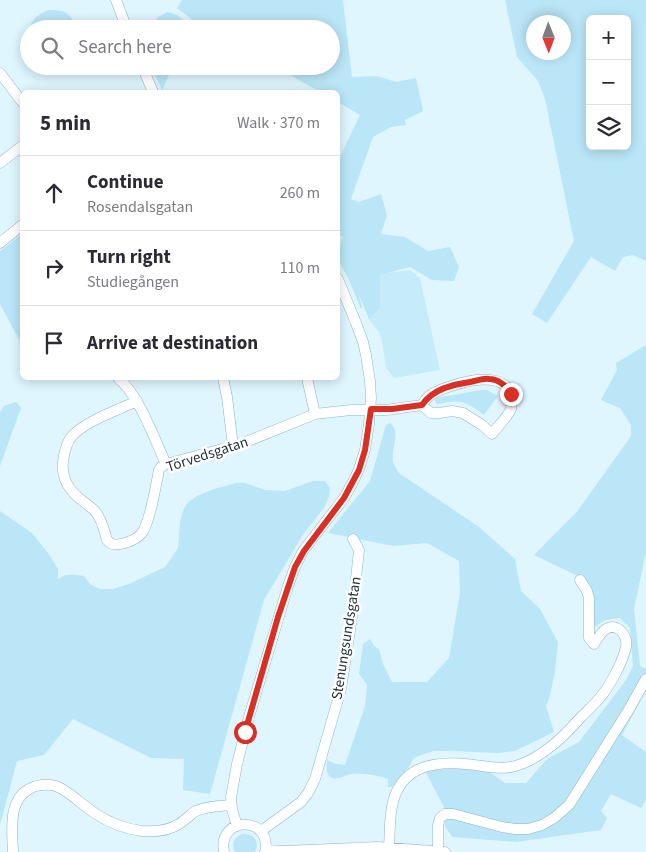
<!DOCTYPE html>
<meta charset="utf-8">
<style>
body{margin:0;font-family:"Source Sans 3",sans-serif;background:#f7f7f7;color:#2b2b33}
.controls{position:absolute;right:15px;top:15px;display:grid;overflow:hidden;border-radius:8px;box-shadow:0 2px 12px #0003}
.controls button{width:45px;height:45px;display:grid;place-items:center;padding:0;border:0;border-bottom:1px solid #e1e1e2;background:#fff;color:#2b2b33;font:25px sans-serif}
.compass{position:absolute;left:526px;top:15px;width:45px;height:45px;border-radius:50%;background:#fff;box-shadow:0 2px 12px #0003;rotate:179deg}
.stop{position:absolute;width:15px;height:15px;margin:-11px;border:4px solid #d93025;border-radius:50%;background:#fff}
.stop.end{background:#d93025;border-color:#fff;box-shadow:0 1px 5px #0008}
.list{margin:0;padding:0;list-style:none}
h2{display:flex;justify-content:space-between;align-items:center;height:65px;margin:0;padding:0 20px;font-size:21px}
h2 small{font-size:16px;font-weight:400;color:#7c7c81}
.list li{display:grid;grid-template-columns:32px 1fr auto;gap:15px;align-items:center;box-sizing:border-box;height:75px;padding:0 20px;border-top:1px solid #e1e1e2}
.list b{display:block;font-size:19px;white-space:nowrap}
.list p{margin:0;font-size:16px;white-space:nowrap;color:#7c7c81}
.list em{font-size:16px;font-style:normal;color:#7c7c81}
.icon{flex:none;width:28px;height:28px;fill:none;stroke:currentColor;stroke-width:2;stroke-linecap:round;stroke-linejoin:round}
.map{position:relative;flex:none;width:646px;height:852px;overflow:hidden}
.search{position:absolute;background:#fff;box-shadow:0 2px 12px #0003;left:20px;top:20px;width:320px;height:55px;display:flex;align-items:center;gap:12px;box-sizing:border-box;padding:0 18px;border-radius:28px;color:#7c7c81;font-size:19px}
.panel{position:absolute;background:#fff;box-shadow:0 2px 12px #0003;left:20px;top:90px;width:320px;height:290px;border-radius:8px}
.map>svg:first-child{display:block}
</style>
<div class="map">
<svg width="646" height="852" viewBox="0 0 646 852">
<rect width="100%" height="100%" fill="#dff6ff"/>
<path fill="#c6ecfa" d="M410 270 420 278 440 370 394 378 386 368 382 341 379 332 368 318 380 308 379 274Z"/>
<path fill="#bae6f7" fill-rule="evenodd" d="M182 0H343L352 77 377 76 396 82 416 78 423 111 405 120 406 125 391 127 373 137 351 199 359 202 381 194 387 215 381 234 405 237 428 251 450 247 459 267 454 281 432 280 410 267 380 275V308L369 319 359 295 362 307 361 309 349 280 338 259V250L343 237 338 235V161L360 115 338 102V92H320L274 66H331V29H207L198 24 177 8Z
M505 0H646V261L633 255 623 257 615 271 591 257 547 323 532 314 574 241 545 99 538 81 517 57ZM590 19H627V146H590ZM534 22H564V52H534Z
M48 10C67 10 69 12 77 29H30C31 19 39 14 48 10Z
M167 12C178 14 184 18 186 29H151L158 17Z
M151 66H173L162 90Z
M22 234V345L0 304V251Z
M646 345V552L634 609 640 666 646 669V691L622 735 646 752V800L641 808 611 794 601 811 607 818 601 830 516 842 452 837 445 826V809L425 771 456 768H484L505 783H526L547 759 579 742 626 680 633 666 630 628 620 618 605 620 593 628 584 579 534 555 576 513 631 436V425L620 408 601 400 617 370 616 363Z
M481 390H487L498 396 484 415C465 401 462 399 438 404L435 402V400L437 398Z
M16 402 21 408 0 466V412L4 406Z
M390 423C402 433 390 449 393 462 394 465 397 470 399 473L479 527 515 559 521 591 540 609 558 642 555 672 549 699 546 706 554 732 515 751 498 753 451 751H434L418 756 413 759 409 767 392 787H388V779C377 775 364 773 352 774 346 775 338 780 332 778 325 775 327 766 327 760L336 764 345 765 365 706 367 685 359 674 363 644 370 639 374 646 379 649 383 664 392 682H427L449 658 460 593 459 561 427 543 393 546 328 533 370 481 386 425Z
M313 481H325L330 488 329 497 324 508 304 533 264 600 210 794 183 790 184 759 151 758 73 719 44 755 17 761 0 825V511L32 533 51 557 58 569V579C66 573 75 575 84 576L90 584 100 589H113L129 584 165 567 178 548 180 522 183 511 187 503 197 496 211 490 236 483H245L265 490 285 491Z
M242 834C254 833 260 841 255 852H235C231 844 234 837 242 834Z"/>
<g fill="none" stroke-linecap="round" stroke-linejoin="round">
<defs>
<path id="minor" d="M116 0 127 29
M142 66 153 92
M0 73 22 102
M0 163 22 146
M0 243 22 225
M118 378C139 395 154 438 166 464
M223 378 227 397 233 446
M307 378 315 414
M137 401C118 410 86 421 72 436 66 443 64 453 63 462 62 472 65 483 72 491 78 499 88 504 95 511 102 519 104 530 107 540 112 546 117 545 125 543 131 541 137 539 141 534 150 524 156 484 159 470L161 467 166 464 241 444 315 414 351 410H386L422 405 431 413H440L452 411 463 413 482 425 492 434C498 426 507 418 511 409 512 404 512 398 510 393 501 367 445 385 429 396 426 399 424 402 422 405
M237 826 232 809 231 797 237 764 249 717 288 586 295 567 303 551 344 498 352 484 359 469 365 450 369 424 371 398 370 381 366 355 363 342 356 323 338 279
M261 831 301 802 308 793 315 779 341 689 352 617 359 550 353 539
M389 848C390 833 389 817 393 802 402 766 434 761 466 764 480 765 497 770 511 767 526 764 543 753 554 744 564 736 573 726 581 717 588 710 596 703 602 695 611 684 623 661 626 647 628 636 618 622 606 629 601 632 597 639 594 644L589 638V598L587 591 580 580
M266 850 285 851 378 847 445 852
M438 851V825L440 818 445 814H453L502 827 515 829H528L542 825 554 818 569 805 628 711 646 679
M13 852C12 828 7 795 36 786 45 784 54 784 62 789 74 796 84 806 96 814 110 823 126 829 142 831 155 832 168 831 179 824 184 821 189 816 194 812 205 806 220 806 231 805
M224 852C217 815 273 816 265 852"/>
</defs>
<use href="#minor" stroke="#8fb4c2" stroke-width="11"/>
<use href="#minor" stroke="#fff" stroke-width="10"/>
</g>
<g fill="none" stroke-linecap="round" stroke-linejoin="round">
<path stroke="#d93025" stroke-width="6" d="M245 732 278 617 295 567 304 551 344 498 359 470 365 450 371 409H392L422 405C433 389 451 385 470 382 476 381 483 378 489 379 498 379 507 386 511 394"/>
</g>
<g text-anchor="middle" stroke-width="5" stroke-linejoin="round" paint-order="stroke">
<g font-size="15" fill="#243338" stroke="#fff">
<text transform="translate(207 454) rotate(-18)" y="5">Törvedsgatan</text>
<text transform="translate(346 638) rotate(-81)" y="5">Stenungsundsgatan</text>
</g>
</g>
</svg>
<div class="controls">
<button>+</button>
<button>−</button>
<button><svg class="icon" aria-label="layers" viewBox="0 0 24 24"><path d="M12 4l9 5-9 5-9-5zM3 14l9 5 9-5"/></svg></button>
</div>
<svg class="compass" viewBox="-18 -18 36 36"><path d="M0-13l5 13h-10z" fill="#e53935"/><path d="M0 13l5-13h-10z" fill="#7c7c81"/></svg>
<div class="stop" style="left:245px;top:732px"></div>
<div class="stop end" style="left:511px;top:394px"></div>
<div class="search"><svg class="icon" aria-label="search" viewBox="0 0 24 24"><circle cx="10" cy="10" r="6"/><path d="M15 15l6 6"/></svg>Search here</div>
<section class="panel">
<h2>5 min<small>Walk · 370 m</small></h2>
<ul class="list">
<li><svg class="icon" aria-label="ahead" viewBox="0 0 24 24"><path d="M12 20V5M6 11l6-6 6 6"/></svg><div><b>Continue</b><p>Rosendalsgatan</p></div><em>260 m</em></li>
<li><svg class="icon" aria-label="right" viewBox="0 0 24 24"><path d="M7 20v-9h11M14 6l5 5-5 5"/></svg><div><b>Turn right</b><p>Studiegången</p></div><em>110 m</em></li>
<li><svg class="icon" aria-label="arrive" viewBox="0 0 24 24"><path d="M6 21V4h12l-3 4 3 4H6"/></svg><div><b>Arrive at destination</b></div></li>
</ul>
</section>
</div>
